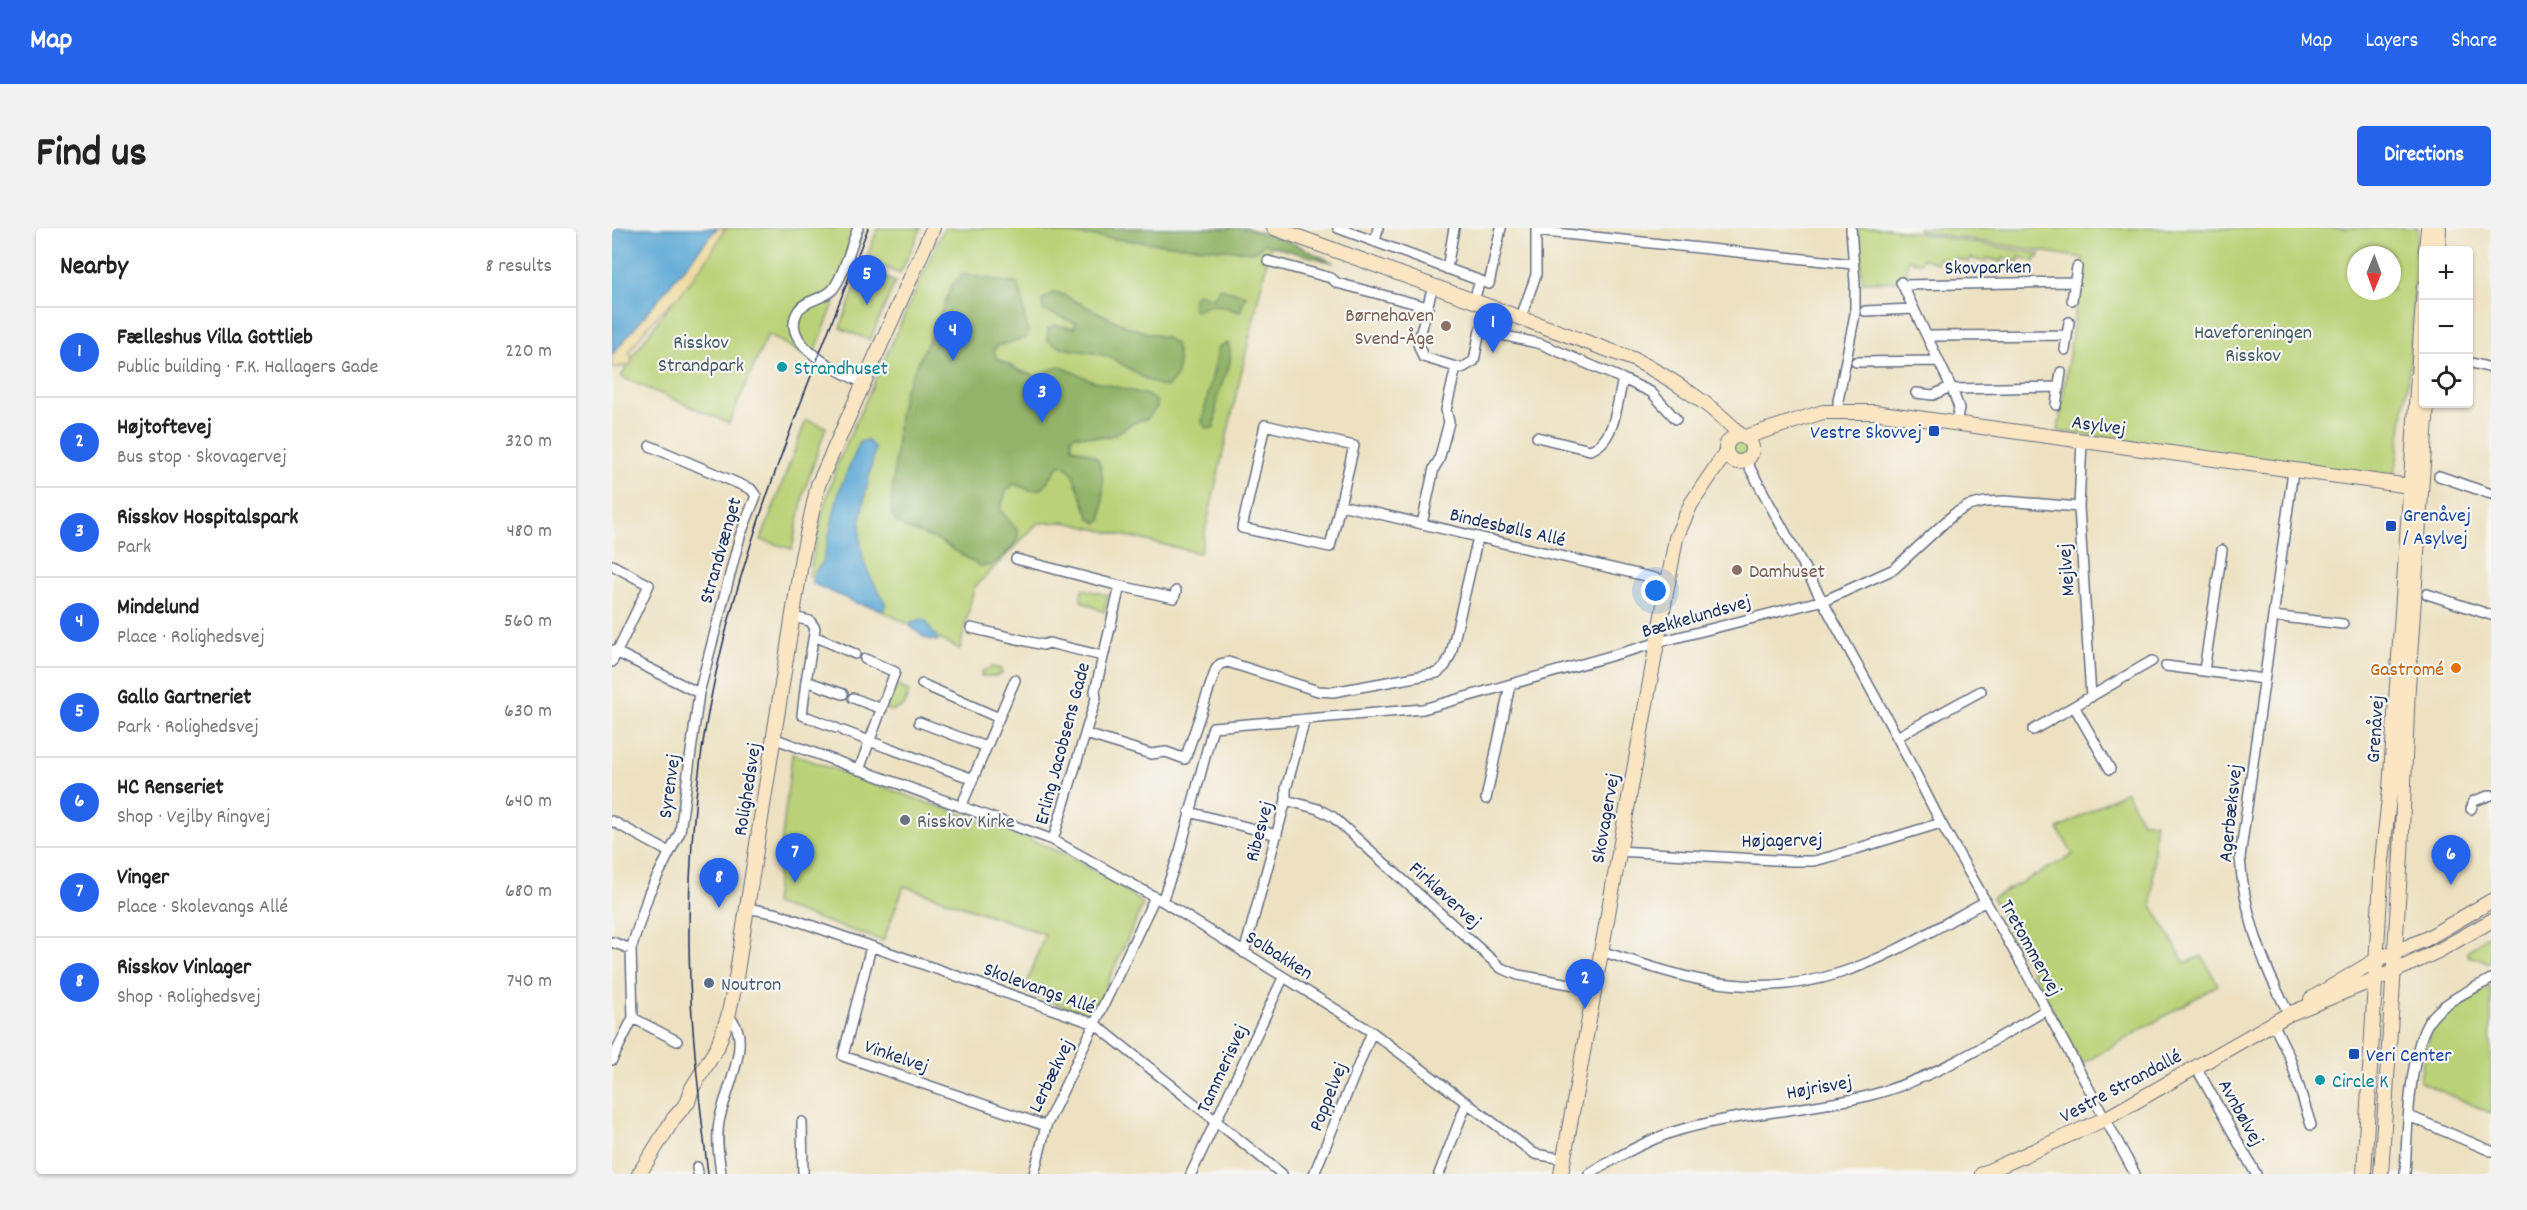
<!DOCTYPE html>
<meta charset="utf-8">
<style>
body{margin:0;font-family:Dekko,sans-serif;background:#f2f2f2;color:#222}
.controls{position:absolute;right:18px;top:18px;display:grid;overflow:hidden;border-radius:6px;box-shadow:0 2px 4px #0004}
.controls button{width:54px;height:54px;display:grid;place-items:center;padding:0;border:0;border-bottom:2px solid #e0e0e0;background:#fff;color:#222;font:30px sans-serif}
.compass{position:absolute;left:1735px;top:18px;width:54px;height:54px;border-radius:50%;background:#fff;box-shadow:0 2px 4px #0004;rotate:181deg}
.you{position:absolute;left:1044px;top:363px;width:21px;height:21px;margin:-15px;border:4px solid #fff;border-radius:50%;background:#1a73e8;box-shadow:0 0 0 9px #1a73e833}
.badge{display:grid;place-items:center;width:39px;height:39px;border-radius:50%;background:#2563eb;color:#fff;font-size:20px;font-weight:700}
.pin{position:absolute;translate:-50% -50px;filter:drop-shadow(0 2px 3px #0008)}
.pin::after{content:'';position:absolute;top:32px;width:21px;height:18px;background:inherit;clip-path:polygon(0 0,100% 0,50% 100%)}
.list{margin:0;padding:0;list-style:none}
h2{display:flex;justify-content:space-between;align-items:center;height:78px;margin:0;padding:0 24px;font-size:26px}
h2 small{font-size:20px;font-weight:400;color:#767676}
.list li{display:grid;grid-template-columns:39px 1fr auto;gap:18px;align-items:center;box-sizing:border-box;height:90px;padding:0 24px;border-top:2px solid #e0e0e0}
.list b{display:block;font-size:22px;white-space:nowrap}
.list p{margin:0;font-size:20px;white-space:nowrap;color:#767676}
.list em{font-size:20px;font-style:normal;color:#767676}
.icon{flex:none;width:33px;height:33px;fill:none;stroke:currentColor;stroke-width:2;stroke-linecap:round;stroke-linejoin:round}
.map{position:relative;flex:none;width:1879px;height:946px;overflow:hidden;border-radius:6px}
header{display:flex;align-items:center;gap:36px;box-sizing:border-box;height:84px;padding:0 30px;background:#2563eb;color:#fff}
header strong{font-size:28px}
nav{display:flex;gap:33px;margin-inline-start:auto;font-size:21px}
.intro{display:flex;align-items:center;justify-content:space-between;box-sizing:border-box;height:144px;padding:0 36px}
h1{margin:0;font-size:42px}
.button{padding:15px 27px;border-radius:6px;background:#2563eb;color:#fff;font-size:21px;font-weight:700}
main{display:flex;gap:36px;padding:0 36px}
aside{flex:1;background:#fff;border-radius:6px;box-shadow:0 2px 4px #0004}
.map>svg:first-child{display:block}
</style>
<header>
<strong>Map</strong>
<nav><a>Map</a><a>Layers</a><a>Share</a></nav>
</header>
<div class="intro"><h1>Find us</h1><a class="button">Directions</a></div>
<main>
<aside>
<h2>Nearby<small>8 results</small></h2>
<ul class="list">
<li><span class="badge">1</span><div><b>Fælleshus Villa Gottlieb</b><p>Public building · F.K. Hallagers Gade</p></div><em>220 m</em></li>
<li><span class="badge">2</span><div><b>Højtoftevej</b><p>Bus stop · Skovagervej</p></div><em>320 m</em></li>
<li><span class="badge">3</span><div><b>Risskov Hospitalspark</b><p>Park</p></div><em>480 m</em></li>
<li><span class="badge">4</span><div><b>Mindelund</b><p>Place · Rolighedsvej</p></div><em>560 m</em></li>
<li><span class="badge">5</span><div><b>Gallo Gartneriet</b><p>Park · Rolighedsvej</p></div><em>630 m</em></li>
<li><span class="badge">6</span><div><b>HC Renseriet</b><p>Shop · Vejlby Ringvej</p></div><em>640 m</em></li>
<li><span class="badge">7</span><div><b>Vinger</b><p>Place · Skolevangs Allé</p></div><em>680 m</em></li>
<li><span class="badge">8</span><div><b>Risskov Vinlager</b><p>Shop · Rolighedsvej</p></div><em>740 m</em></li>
</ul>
</aside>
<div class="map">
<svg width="1879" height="946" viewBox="0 0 1879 946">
<rect width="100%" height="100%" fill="#f6f6f2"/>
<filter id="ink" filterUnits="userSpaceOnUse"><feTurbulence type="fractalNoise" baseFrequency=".0167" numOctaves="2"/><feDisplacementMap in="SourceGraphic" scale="12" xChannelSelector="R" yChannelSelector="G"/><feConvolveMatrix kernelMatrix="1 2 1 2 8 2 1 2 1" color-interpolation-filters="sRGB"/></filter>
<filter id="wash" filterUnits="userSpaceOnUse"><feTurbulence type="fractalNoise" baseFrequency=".008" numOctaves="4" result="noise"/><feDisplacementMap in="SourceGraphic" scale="24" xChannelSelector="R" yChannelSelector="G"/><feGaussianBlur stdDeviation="1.35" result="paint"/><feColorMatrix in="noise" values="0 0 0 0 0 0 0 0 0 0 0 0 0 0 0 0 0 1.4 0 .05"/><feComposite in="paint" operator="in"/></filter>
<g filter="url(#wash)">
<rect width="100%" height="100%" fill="#ede1c1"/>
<path fill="#bad277" stroke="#6a806a" stroke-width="1.5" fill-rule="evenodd" d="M114 0H251L200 132 156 106 117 195 9 149 20 129Z
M266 0H309L288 46 268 37 265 41 253 35Z
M332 0H594L660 11 588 325 453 294 426 295 362 360 348 421 197 348 209 288 226 234Z
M1246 0H1276L1428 26 1427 30 1423 29V34L1407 29 1406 34 1391 30 1390 34 1375 30 1374 34 1358 30 1357 34 1342 30 1341 34 1326 30 1325 35 1310 30 1309 35 1296 32 1294 53 1250 54Z
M1306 0H1806L1798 137 1784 239 1780 247H1757L1446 203 1471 30 1306 3ZM1744 27H1780V63H1744Z
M251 39 283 54 258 112 228 100Z
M194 192 214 199 192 264 180 321 149 312Z
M1119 222a8 8 0 1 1 16 0a8 8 0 1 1-16 0Z
M470 361 496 367 492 384 469 373Z
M380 439 388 441 390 446 382 448H369L370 443Z
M282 457 297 463 292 478 280 483 273 481Z
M180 526C224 542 269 558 313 574 389 599 469 625 531 676L480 789 412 763 433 706 292 658 271 713 162 676Z
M1514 563 1530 594H1543L1540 677 1573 735 1590 728 1606 757 1470 836 1380 670 1461 627 1446 601Z
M1783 601 1778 707 1776 708 1782 602Z
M1879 705V735L1856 728 1855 724Z
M1879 758V885L1808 854C1815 792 1828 788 1879 758Z"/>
<path fill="#93b468" stroke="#577263" stroke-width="1.5" d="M404 0H635L676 13 722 35 652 16 642 24 548 16Z
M350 46 405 56C412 64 411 91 416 104L414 110 385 118 382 122 384 130 408 143 424 148 447 138 481 153 535 167 544 173 545 179 535 191C520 192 513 202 501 207 490 212 474 207 463 207L459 210 460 219C467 222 476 224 482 228 495 235 490 279 490 292L486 295 478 291 460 244 451 237H447L430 261 417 262 402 256 394 263 388 282 406 303C407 318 389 329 379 338H368L326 312 293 300 282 292 279 281 287 187 292 163 321 104 340 57Z
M607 60 634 67 628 84C613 80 597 71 585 83L581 80V70L586 65 602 70Z
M441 65H447L516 99 554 110 563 116C567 131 570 150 554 159 531 154 516 136 494 128 475 121 452 125 435 112L436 101 443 97 462 100 464 95 431 82 430 72Z
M616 115C624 139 609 149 605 171 604 180 604 190 602 200H594L590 194 607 118Z"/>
<path fill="#eeda9e" stroke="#84847e" stroke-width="1.5" d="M105 0H113L98 27 67 68C50 81 28 106 17 125L20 129 19 137 0 140V126Z"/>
<path fill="#5ca9d5" stroke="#3c6c9a" stroke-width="1.5" d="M0 0H105L0 127Z
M255 212 263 220C257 257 242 293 251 331 256 349 267 362 274 377L271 382 244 375 200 355 202 345 211 334 227 263 248 214Z
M309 391 314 393 320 404 326 410 325 413 313 410 299 399 300 394Z"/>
</g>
<g filter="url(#ink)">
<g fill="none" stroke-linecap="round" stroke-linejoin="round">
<defs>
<path id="street" d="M246 0C238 19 233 45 221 61 212 72 193 71 186 83 166 116 228 144 251 155
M726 0 877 56 889 0
M924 3 1241 36
M763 14 766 0
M656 33 719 50 725 55 816 79
M835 41 842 0
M1289 54 1340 161 1347 180 1344 196
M1291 57 1463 54
M862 72 868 53
M1460 72 1465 39
M1253 83 1302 81
M909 89 924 47V0
M1315 108 1455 107
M1453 122 1457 94
M1244 134 1326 133
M1856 134 1879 140
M844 139 850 140 862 133 868 102 929 116 1011 151 1039 164 1064 191
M1340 161 1447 159
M1304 165 1321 167 1338 159
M1444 177 1449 144
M1227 183 1226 173 1243 86V55L1239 0
M653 197 742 218 718 319 630 300Z
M925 209 978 222C1004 214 1005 173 1011 151
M1470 213 1467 279 1479 469
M1134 233 1285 509 1329 595 1415 746 1523 946
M1827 248 1879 266
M729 277 1055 353
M810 296 822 240 827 232 837 194 834 182 844 139 811 129 806 116 821 57
M404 331 508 358
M0 337 37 357 0 434
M1815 366 1879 387
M1661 388 1731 396
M181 389 198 393 203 400 194 453 231 466
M359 400 431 417 437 415 491 428
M202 408 243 426
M0 422 87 465
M1554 438 1652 451
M1592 443 1610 322
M194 453 190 487 224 500
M310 456 387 490
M241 470 270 481
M1462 478 1498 541
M307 494 374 519
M1421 502 1540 433
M231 503 276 520
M474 506 539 526 554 524 573 531 604 441 608 436 616 434 706 463 721 464 825 445 833 438 839 426 866 309
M1285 509 1369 463
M161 510 441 612 550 673 760 804 923 926 952 931
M280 521 361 551
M247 542 283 444 253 431
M874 571 898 457
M674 572 706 581 721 589 889 740 906 747 981 760
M349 579 403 452
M1859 581 1862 573 1879 567
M577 584 665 607
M0 593 57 624
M441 612 484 470 483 463 508 358 562 370 564 363
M1006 623 1179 633H1202L1221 628 1329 595
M550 673 568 623 601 499 811 481 1055 412 1216 371 1282 341 1342 286 1356 278 1373 274 1393 273 1467 279
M135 680 166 686 483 796 670 946
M0 714 19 721
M259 719 231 828 434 898
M988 723C1023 733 1059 747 1094 753 1211 773 1277 726 1374 673
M632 725 674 572V561L693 491
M1677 786C1650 736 1632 686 1628 630L1681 243
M21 790 65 813
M1661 795 1678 830 1699 897
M0 832 21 790 19 721 37 665 68 604 87 465 128 308 144 268 139 261 38 218
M1584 839 1644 946
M1797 888 1879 923
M190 894 191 946
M85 939 86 946
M109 946C107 929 104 911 107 894 111 868 144 807 116 789
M422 946 434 898 543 669
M579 946 671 750
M702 946 760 804
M827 946 855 874
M977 946C1003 930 1029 915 1058 905 1123 884 1193 884 1259 867 1321 851 1379 814 1434 782
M1793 946C1795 908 1797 821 1818 792 1832 773 1859 762 1879 751"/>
<path id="secondary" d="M662 0 1021 131C1054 147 1105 180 1129 208
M1814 22 1816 0
M1826 22 1827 0
M1114 221a13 13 0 1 1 26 0a13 13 0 1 1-26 0Z
M1133 209 1211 184H1262L1805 259
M1699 771 1764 732 1814 711 1879 673
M27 946 62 890 76 874 80 860 105 820 116 789 123 756 190 329 206 257 321 0
M949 946 1064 310 1079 276 1114 224
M1370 946 1493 891 1677 786 1781 744 1826 723 1879 693
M1752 946 1770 633 1778 561 1812 59
M1769 946 1789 626 1796 459 1815 176"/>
</defs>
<use href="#street" stroke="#646d81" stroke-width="12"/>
<use href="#secondary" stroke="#646d81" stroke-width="16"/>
<use href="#street" stroke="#fff" stroke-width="9"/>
<use href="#secondary" stroke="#fbe6c4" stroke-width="14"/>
<path stroke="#1b2f5e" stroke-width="1.5" d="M96 946C87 870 78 793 77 717 76 615 87 510 112 411 147 270 205 135 256 0"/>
</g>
</g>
<g fill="#8d6e63" stroke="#f6f6f2" stroke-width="2">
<circle cx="834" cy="98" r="6"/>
<circle cx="1125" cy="342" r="6"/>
</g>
<g fill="#0f9aa8" stroke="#f6f6f2" stroke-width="2">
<circle cx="170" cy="139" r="6"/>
<circle cx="1708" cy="852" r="6"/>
</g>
<g fill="#1a4fb4" stroke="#f6f6f2" stroke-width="2">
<rect x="1316" y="197" width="12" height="12" rx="3"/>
<rect x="1773" y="292" width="12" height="12" rx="3"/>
<rect x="1736" y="820" width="12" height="12" rx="3"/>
</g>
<circle fill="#e8710a" stroke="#f6f6f2" stroke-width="2" cx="1844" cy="440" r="6"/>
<circle fill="#6b7280" stroke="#f6f6f2" stroke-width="2" cx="293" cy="592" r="6"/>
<circle fill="#5c6f8a" stroke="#f6f6f2" stroke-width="2" cx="97" cy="755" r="6"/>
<g text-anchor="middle" stroke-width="4.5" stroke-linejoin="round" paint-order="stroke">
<g font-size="20" fill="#1b2f5e" stroke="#f6f6f2">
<text transform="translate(1376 38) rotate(-1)" y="7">Skovparken</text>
<text transform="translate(1487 196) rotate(8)" y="7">Asylvej</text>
<text transform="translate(896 298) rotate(13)" y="7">Bindesbølls Allé</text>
<text transform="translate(107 322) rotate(-74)" y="7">Strandvænget</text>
<text transform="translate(1453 342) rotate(-94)" y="7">Mejlvej</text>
<text transform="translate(1084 387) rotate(-16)" y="7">Bækkelundsvej</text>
<text transform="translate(1762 501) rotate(-86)" y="7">Grenåvej</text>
<text transform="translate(449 515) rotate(-75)" y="7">Erling Jacobsens Gade</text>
<text transform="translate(56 558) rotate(-82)" y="7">Syrenvej</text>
<text transform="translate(134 561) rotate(-81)" y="7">Rolighedsvej</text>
<text transform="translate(1617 585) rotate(-84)" y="7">Agerbæksvej</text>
<text transform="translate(992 590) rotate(-80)" y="7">Skovagervej</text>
<text transform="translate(646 603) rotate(-75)" y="7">Ribesvej</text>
<text transform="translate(1170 611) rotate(-1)" y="7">Højagervej</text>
<text transform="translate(834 666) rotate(42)" y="7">Firkløvervej</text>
<text transform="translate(1420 719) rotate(61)" y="7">Tretommervej</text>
<text transform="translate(668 726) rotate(32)" y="7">Solbakken</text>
<text transform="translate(428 759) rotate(20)" y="7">Skolevangs Allé</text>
<text transform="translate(285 827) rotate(19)" y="7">Vinkelvej</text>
<text transform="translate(609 840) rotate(-65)" y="7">Tammerisvej</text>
<text transform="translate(438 847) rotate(-64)" y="7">Lerbækvej</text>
<text transform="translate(1508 857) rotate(-28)" y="7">Vestre Strandallé</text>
<text transform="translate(1207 858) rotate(-10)" y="7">Højrisvej</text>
<text transform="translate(715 868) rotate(-68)" y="7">Poppelvej</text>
<text transform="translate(1630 884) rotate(61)" y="7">Avnbølvej</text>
</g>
<g font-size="20" fill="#785e54" stroke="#f6f6f2" text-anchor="end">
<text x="822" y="93">Børnehaven<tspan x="822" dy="23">Svend-Åge</tspan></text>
<text x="1137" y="349" text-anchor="start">Damhuset</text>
</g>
<g font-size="20" fill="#435864" stroke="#f6f6f2">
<text x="1641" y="110">Haveforeningen<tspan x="1641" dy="23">Risskov</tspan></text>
<text x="89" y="120">Risskov<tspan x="89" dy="23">Strandpark</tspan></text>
</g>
<g font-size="20" fill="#0d838f" stroke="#f6f6f2" text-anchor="start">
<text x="182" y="146">Strandhuset</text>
<text x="1720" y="859">Circle K</text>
</g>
<g font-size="20" fill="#164399" stroke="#f6f6f2" text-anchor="start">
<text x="1310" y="210" text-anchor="end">Vestre Skovvej</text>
<text x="1791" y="293">Grenåvej<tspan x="1791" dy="23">/ Asylvej</tspan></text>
<text x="1754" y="833">Veri Center</text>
</g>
<g font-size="20" fill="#c56008" stroke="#f6f6f2" text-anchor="end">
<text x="1832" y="447">Gastromé</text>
</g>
<g font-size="20" fill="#5b616d" stroke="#f6f6f2" text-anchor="start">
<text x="305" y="599">Risskov Kirke</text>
</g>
<g font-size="20" fill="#4e5e75" stroke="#f6f6f2" text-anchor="start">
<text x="109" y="762">Noutron</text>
</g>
</g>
</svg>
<div class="controls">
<button>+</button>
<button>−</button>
<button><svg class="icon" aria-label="locate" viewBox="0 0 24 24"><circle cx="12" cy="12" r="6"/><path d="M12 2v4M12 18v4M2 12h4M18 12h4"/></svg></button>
</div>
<svg class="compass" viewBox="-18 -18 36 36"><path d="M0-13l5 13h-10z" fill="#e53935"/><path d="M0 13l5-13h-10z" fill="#767676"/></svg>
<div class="you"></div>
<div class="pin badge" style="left:881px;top:125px">1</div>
<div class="pin badge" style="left:973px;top:781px">2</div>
<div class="pin badge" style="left:430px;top:195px">3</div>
<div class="pin badge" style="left:341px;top:133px">4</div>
<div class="pin badge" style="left:255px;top:77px">5</div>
<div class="pin badge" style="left:1839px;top:657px">6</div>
<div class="pin badge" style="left:183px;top:655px">7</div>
<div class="pin badge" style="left:107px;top:680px">8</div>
</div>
</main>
